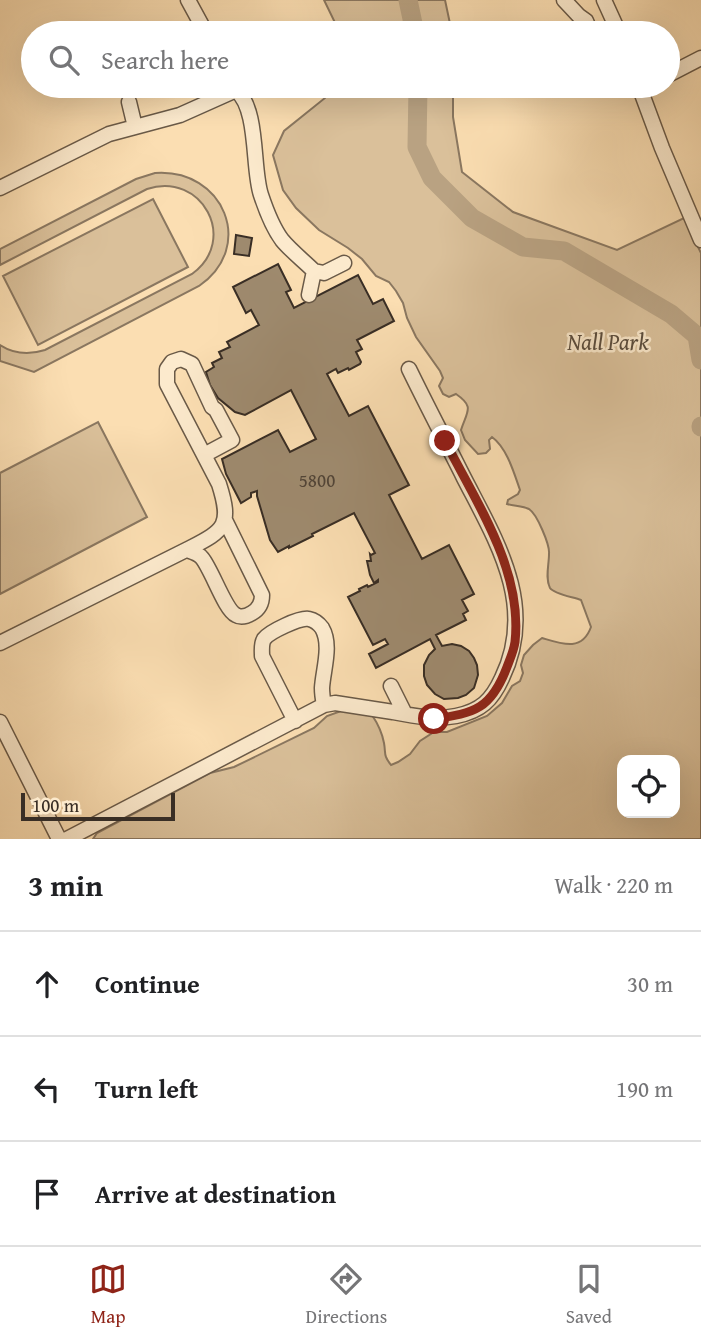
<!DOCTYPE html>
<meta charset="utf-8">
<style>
body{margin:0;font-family:"Gentium Book Plus",serif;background:#f6f6f6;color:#202124}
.controls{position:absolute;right:21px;bottom:21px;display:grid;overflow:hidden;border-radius:14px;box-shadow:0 7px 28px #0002}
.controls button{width:63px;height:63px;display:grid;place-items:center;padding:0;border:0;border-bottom:2px solid #e0e0e0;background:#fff;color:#202124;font:35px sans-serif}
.scale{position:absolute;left:21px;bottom:18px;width:154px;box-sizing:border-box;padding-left:7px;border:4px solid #392e25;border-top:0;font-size:19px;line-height:24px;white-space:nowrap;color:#392e25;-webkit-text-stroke:5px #fceacd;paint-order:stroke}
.stop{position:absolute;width:21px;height:21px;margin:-16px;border:5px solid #8f2418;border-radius:50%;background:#fff}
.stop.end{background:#8f2418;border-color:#fff;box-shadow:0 2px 7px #0008}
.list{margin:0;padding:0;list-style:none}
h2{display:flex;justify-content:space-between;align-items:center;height:91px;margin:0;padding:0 28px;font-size:30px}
h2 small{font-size:23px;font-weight:400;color:#757577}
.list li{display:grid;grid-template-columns:46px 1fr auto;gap:21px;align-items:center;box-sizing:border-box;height:105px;padding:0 28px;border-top:2px solid #e0e0e0}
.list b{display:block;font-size:26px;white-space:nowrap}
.list em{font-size:23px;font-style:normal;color:#757577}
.icon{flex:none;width:38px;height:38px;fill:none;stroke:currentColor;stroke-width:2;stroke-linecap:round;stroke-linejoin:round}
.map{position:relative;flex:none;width:701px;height:839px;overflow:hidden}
.search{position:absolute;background:#fff;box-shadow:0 7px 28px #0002;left:21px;right:21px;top:21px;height:77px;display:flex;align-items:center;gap:18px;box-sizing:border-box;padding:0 24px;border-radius:38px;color:#757577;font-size:26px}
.sheet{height:406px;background:#fff}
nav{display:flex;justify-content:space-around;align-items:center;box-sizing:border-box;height:98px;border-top:2px solid #e0e0e0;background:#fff;font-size:19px;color:#757577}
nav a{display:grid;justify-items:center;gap:4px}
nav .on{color:#8f2418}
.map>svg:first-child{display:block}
</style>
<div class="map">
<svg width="701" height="839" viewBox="0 0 701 839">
<rect width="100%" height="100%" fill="#fbdeb2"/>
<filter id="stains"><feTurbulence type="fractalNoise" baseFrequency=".00286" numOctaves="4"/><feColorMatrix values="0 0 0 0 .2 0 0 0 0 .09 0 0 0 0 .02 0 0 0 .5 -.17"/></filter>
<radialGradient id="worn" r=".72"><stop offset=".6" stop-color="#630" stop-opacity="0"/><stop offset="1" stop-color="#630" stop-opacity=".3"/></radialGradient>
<path fill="#dac09a" stroke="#8a7760" stroke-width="2" fill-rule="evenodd" d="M324 0H445L452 33H340Z
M330 86H453V117L462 172 513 212 617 250 684 218 701 253V839H93L97 833 210 773 234 767 314 728 327 716 341 711 372 715C378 724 382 732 384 743 386 754 383 755 391 765L398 762 410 754 420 741 434 732H447L487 716 502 703 512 686 520 681 523 673 521 665 524 655 533 645 542 638C562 644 582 652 591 627L581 600C573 597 554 594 550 588 545 578 549 565 549 554 550 545 537 514 529 509 523 506 514 506 507 504L508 500 518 494 520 490C514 473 507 448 492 437L489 440 490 449 486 453 478 454 465 440 461 430C467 411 475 407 456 394L449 397 443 394 439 386 443 378 440 371 416 337 407 318 403 303 396 291 389 282 376 276 362 259 348 248 319 230 296 208 283 190 273 155 284 131 325 98ZM622 760H675V813H622Z
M155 173C224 168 256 247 199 286L34 372 0 361V345C14 354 29 355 45 350L192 274C239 240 202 171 147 189L0 265V249L136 179Z
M153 199 188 267 38 345 3 276Z
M98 422 147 517 0 594V473Z"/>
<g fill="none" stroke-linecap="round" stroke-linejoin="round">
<path stroke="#b9a282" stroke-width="19" d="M408 0 415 33
M418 86 417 147 432 178 472 218 523 247 564 251 671 314 697 336 701 360
M701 426V427"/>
</g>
<path fill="#9e8a6e" stroke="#392e25" stroke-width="2" d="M236 235 252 238 249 256 234 254Z
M278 264 291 290 286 292 294 308 358 275 373 304 383 299 394 321 357 340 362 349 356 352 361 362 360 364 349 370 348 368 338 373 336 369 327 374 349 416 368 406 384 437 409 485 389 495 422 559 449 545 474 594 462 600 468 611 463 614 466 620 436 635 442 646 452 644 461 646 469 651 474 658 477 665 478 675 474 688 466 695 458 698 444 699 435 694 427 685 424 676V665L429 655 435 649 430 639 376 668 369 654 388 644 385 639 373 645 348 597 360 591 359 589 367 585 368 587 378 582V580L374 583 370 575 367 561H371L370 554 371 555 375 553 354 513 312 534 313 536 289 548V546L278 552 270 540 257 496V491L251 493V497L241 503 226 474 222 459 278 430 290 452 316 439 291 390 245 415 235 412 218 398 210 385 206 372 214 367 212 363 222 358 219 352 230 347 227 342 259 325 251 310 246 313 233 287Z"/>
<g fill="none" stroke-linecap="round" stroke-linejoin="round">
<defs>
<path id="minor" d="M188 0 206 33
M564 0 579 16 586 21 591 33
M604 0 619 33
M668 75 701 58
M639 86 662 148 701 240
M236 90C259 109 252 169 261 195 266 210 273 228 282 240 291 251 304 261 314 271L309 295
M129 102 135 127
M0 188 109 134 180 115 236 90 234 86
M314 271 324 273 344 263
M187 550C193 552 198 553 202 558 212 570 225 610 236 615 241 618 247 616 252 613 259 609 262 603 262 595L225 520
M0 643 190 548C225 530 232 525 219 484L167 384V369L172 362 181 359 192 364 212 407 216 410 232 440 204 455
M391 686 405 714
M295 721 262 656C262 650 261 644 264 639 269 632 300 617 309 619 314 620 319 624 322 628 332 645 323 670 322 688 322 694 323 700 324 705
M0 722 59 839
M67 839 324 705 335 703C354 706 374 709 393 712 414 716 434 720 456 716 481 711 492 700 502 678 537 606 497 542 464 478 446 442 427 406 409 369"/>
</defs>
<use href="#minor" stroke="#6a5a48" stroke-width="17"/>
<use href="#minor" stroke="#fceacd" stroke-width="14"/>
</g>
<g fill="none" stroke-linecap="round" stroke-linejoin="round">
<path stroke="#8f2418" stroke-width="9" d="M434 719C475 713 491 709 507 667 510 659 514 650 515 642 523 570 476 502 445 441"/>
</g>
<g text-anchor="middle" stroke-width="5" stroke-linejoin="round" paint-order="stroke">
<g font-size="19" fill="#524537">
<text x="317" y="487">5800</text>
</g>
<g font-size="23" font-style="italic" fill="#594b3c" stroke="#fceacd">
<text x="608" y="350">Nall Park</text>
</g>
</g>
<rect width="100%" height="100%" filter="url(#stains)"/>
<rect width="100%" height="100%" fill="url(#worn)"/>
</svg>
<div class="controls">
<button><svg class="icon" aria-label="locate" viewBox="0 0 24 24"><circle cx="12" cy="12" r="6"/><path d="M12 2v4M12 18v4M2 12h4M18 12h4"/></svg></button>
</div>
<div class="scale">100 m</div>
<div class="stop" style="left:434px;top:719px"></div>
<div class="stop end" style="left:445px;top:441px"></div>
<div class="search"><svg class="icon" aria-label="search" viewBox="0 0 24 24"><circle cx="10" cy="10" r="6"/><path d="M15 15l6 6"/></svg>Search here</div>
</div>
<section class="sheet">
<h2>3 min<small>Walk · 220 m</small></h2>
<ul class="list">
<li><svg class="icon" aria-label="ahead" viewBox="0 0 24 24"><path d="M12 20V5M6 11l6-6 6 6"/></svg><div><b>Continue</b></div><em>30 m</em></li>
<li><svg class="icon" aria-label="left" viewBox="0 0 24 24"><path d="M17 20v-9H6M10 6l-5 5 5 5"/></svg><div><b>Turn left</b></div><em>190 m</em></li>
<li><svg class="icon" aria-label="arrive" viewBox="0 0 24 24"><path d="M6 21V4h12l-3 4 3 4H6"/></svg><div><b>Arrive at destination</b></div></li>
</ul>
</section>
<nav>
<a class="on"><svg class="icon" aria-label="map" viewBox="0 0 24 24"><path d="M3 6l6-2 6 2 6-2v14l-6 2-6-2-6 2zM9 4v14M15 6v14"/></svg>Map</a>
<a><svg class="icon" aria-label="directions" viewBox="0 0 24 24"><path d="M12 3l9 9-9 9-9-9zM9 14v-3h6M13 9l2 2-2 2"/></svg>Directions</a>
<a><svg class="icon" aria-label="saved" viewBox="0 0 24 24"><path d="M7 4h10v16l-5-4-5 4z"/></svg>Saved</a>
</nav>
